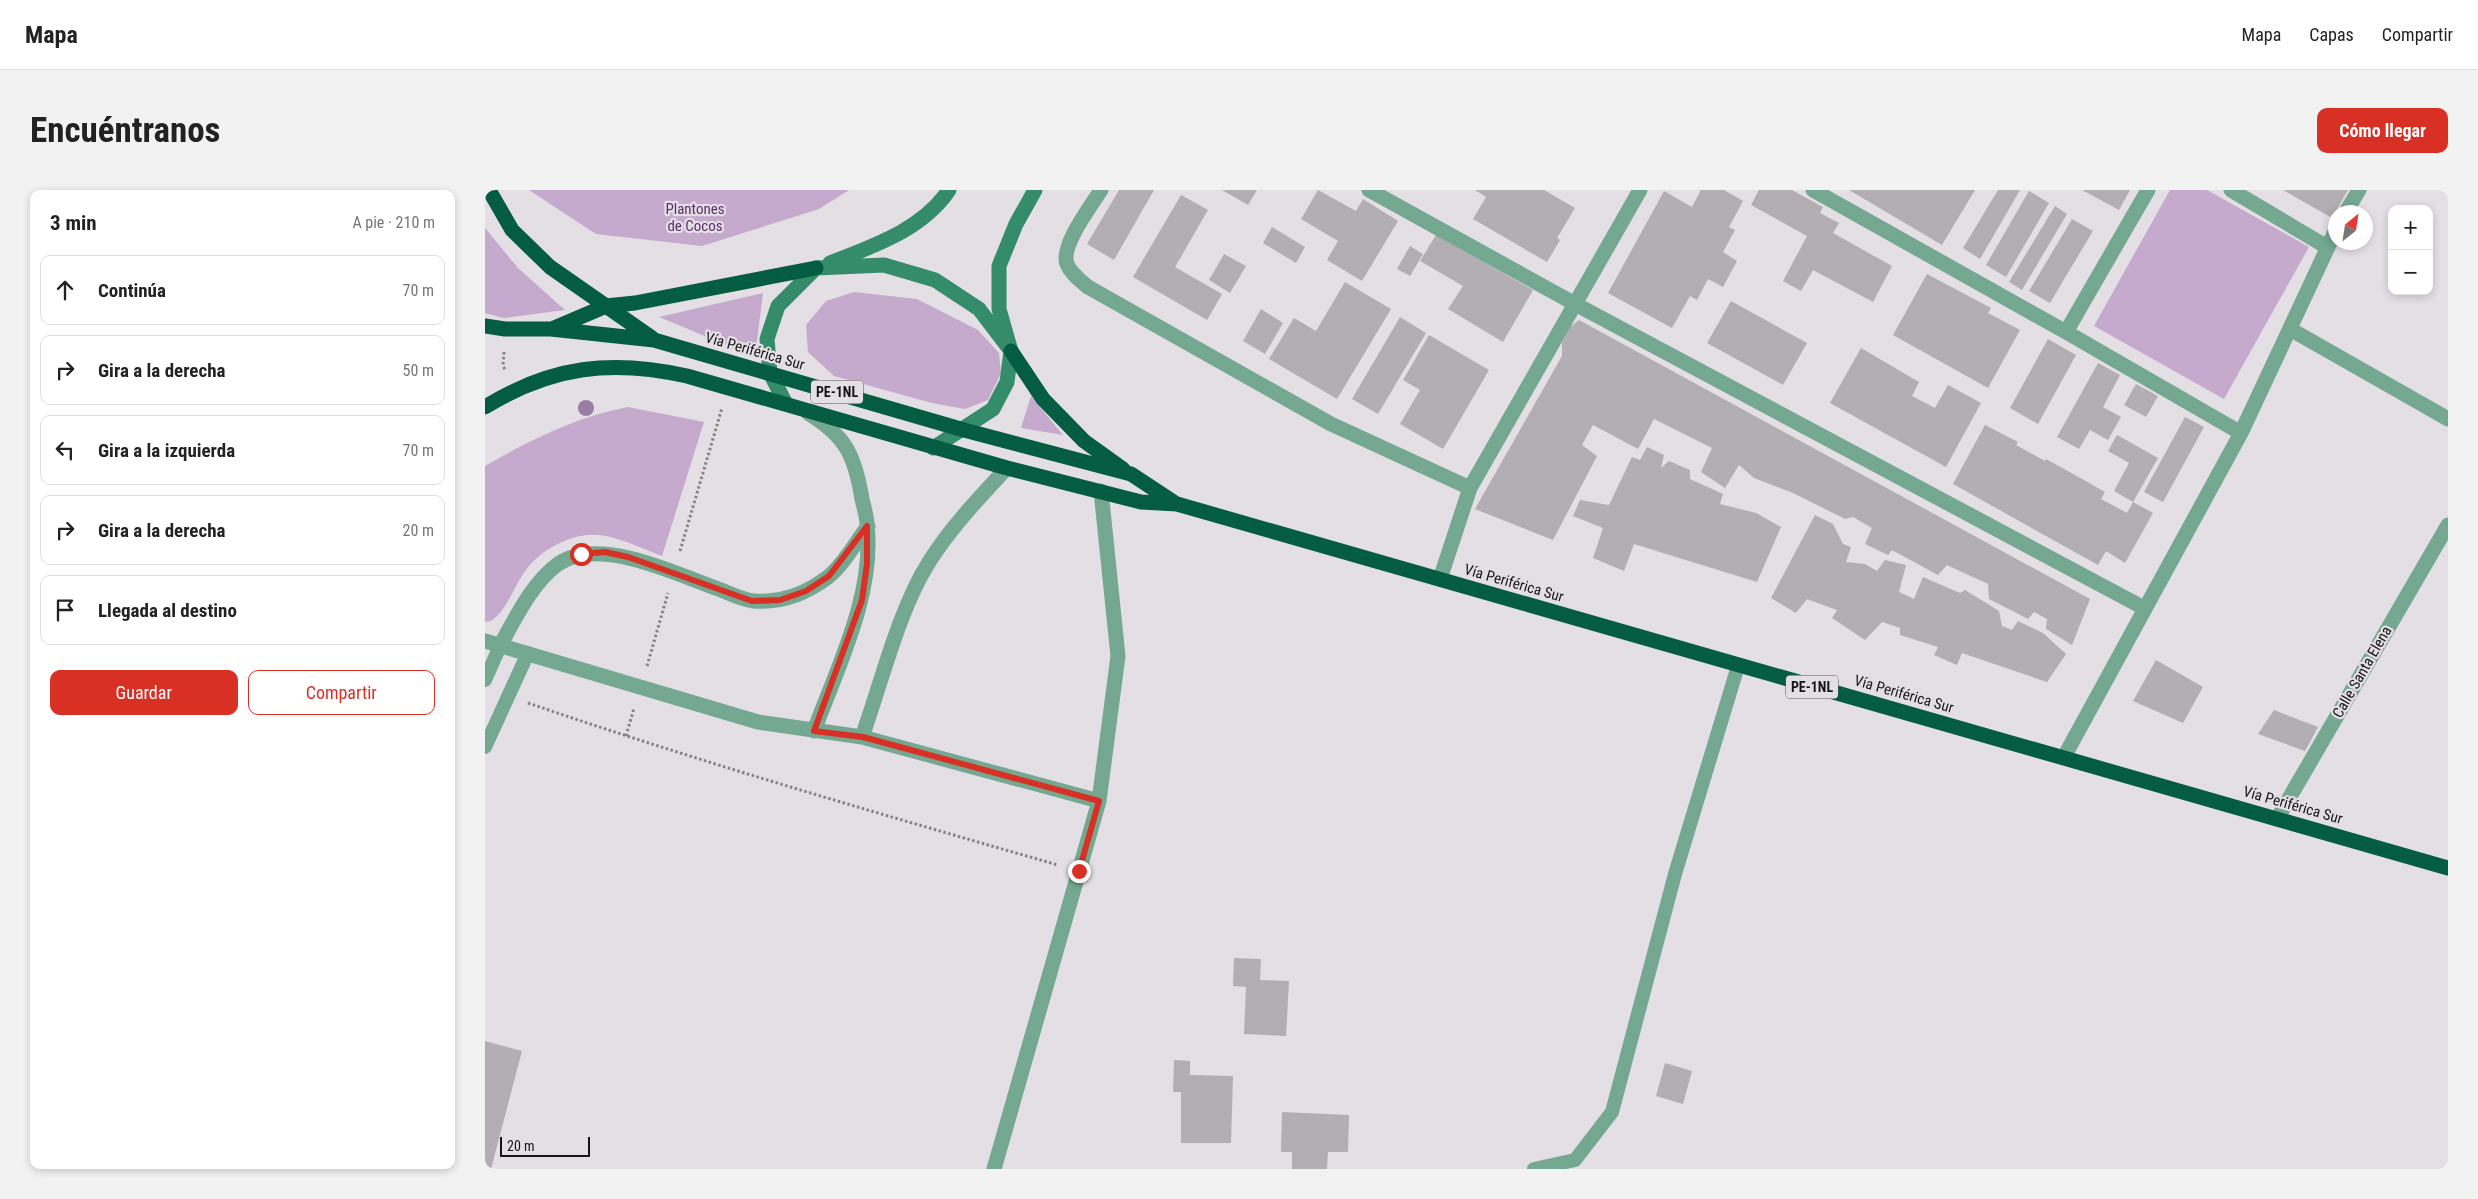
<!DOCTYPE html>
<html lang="es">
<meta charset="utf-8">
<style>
body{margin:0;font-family:"Roboto Condensed",sans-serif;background:#f2f2f2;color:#222}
.controls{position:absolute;right:15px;top:15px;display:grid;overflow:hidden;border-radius:10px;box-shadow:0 2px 8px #0003}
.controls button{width:45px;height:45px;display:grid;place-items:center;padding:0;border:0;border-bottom:1px solid #e0e0e0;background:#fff;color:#222;font:25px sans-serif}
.compass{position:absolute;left:1843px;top:15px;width:45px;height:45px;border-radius:50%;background:#fff;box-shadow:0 2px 8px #0003;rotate:30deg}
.scale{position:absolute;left:15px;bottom:12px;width:90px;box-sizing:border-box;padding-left:5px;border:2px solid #171517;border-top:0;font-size:14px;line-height:18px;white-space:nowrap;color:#171517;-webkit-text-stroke:4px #e3dfe5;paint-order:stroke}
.stop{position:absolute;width:15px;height:15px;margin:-11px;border:4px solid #d93025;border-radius:50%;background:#fff}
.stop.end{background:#d93025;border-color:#fff;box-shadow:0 1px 5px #0008}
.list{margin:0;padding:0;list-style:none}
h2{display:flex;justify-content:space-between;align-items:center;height:65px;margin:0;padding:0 20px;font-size:21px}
h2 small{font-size:16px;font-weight:400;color:#767676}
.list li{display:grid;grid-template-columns:32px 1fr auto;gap:15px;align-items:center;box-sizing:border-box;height:70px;margin:0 10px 10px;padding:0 10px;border:1px solid #e0e0e0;border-radius:10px}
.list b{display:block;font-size:19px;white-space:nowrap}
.list em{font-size:16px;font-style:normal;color:#767676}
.actions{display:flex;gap:10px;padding:15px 20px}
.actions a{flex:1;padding:11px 0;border:1px solid #d93025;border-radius:10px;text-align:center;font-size:18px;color:#d93025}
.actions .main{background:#d93025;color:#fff}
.icon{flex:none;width:28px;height:28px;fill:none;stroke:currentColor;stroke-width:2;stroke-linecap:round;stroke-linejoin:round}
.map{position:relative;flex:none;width:1963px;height:979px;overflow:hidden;border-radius:10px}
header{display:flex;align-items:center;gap:30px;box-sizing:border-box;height:70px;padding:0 25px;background:#fff;border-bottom:1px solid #e0e0e0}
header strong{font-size:24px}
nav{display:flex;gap:28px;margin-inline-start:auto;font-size:18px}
.intro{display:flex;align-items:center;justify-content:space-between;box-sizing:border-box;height:120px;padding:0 30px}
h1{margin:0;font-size:35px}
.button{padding:12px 22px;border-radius:10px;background:#d93025;color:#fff;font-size:18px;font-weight:700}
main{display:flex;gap:30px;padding:0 30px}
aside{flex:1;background:#fff;border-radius:10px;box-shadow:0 2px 8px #0003}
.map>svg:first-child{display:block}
</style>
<header>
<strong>Mapa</strong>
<nav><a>Mapa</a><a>Capas</a><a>Compartir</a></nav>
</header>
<div class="intro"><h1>Encuéntranos</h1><a class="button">Cómo llegar</a></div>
<main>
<aside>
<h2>3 min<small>A pie · 210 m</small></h2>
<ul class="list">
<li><svg class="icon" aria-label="ahead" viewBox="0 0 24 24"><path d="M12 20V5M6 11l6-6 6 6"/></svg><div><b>Continúa</b></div><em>70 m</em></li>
<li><svg class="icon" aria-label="right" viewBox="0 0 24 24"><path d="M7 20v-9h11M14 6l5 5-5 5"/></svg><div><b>Gira a la derecha</b></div><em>50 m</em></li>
<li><svg class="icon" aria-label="left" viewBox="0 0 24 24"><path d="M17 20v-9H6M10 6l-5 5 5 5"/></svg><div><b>Gira a la izquierda</b></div><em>70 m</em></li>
<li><svg class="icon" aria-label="right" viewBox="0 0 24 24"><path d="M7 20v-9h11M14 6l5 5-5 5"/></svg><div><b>Gira a la derecha</b></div><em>20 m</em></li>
<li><svg class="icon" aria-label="arrive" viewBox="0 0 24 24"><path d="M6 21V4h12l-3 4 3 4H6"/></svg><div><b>Llegada al destino</b></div></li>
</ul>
<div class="actions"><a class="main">Guardar</a><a>Compartir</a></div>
</aside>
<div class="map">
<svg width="1963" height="979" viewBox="0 0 1963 979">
<rect width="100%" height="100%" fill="#e3dfe5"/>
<path fill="#c5aace" d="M44 0H364L334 19 217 56 111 44Z
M1685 0H1722L1824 57 1739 209 1609 136Z
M0 38 33 78 80 120 19 128 0 123Z
M369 102 432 109 493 140 514 163 516 183 503 210 480 219 447 213 349 186 323 162 321 135 341 111Z
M278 103 270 167 174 127Z
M546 206 578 245 536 238Z
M143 217 219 232 177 366C155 358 127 343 103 345 80 347 55 361 41 380 30 393 18 432 0 432V276C45 250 91 227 143 217Z"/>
<path fill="#b2aeb3" d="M634 0H669L629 70 602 54Z
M737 0H772L763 15Z
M833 0 871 21 878 9 913 31 877 91 842 70 853 51 816 29Z
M990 0H1059L1090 18 1072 48 1075 50 1062 72 988 29 1001 7Z
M1216 0H1239L1258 11 1244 37 1250 40 1238 62 1252 71 1238 97 1223 89 1212 110 1205 106 1187 138 1123 103 1179 1 1207 17Z
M1274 0H1307L1338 17 1335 23 1354 33 1348 43 1407 76 1388 112 1328 80 1316 101 1298 91 1322 46 1266 15Z
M1364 0H1490L1457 55Z
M1513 0H1535L1495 69 1478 58Z
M1597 0H1645L1634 20Z
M1798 0H1863L1847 28Z
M1544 1 1564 13 1521 87 1501 75Z
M696 5 723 20 690 77 737 104 722 130 648 87Z
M1570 16 1582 24 1537 100 1524 92Z
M1587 29 1608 41 1565 113 1544 101Z
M787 37 820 57 811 73 778 53Z
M951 45 1048 100 1018 152 963 119 978 96 935 71Z
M925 56 938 64 925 86 912 79Z
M739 64 761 76 745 103 724 90Z
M1442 84 1506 118 1503 123 1535 140 1503 198 1408 145Z
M860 92 906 119 852 209 784 169 809 128 831 141Z
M1246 111 1322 153 1298 195 1222 153Z
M776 119 798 133 780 164 758 151Z
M915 127 941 143 893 224 867 209Z
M1094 130 1605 409 1587 455 1561 439 1562 429 1549 422 1543 429 1504 409 1503 394 1462 375 1453 385 1407 360 1403 365 1380 354 1387 338 1368 327 1360 329 1308 303 1269 288 1254 275 1240 298 1216 282 1227 258 1169 229 1153 259 1108 235 1097 255 1112 266 1068 350 990 319 1077 166V152L1085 137Z
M944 145 1004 180 958 259 915 234 935 200 918 190Z
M1563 149 1591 165 1553 234 1525 218Z
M1376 158 1434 192 1427 206 1450 218 1463 195 1496 213 1461 277 1345 213Z
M1613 173 1635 185 1618 217 1636 227 1623 250 1605 240 1594 259 1572 247Z
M1651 194 1673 206 1661 227 1639 215Z
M1700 227 1719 237 1678 312 1659 302Z
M1500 235 1533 252 1531 255 1560 271 1561 269 1599 290 1620 302 1616 309 1642 323 1648 312 1668 323 1640 373 1621 361 1613 375 1468 294Z
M1632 245 1673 268 1648 312 1629 301 1644 273 1623 261Z
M1162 257 1179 265 1176 278 1184 271 1205 280V289L1238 304 1235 314 1271 323 1296 337 1272 392 1149 354 1139 381 1108 368 1118 338 1088 326 1095 310 1124 315 1147 267 1155 270Z
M1330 325 1348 334 1358 354 1366 357 1361 372 1380 374 1392 381 1400 370 1421 375 1414 402 1429 409 1438 387 1475 403 1480 400 1514 421 1517 436 1527 440 1533 431 1558 443 1581 464 1562 492 1477 463 1472 475 1449 465 1453 457 1415 445V438L1397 432 1380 450 1347 428 1352 420 1322 409 1311 423 1286 408Z
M1671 470 1718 497 1698 533 1648 511Z
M1789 520 1833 537 1820 561 1773 544Z
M749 768 776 769 775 790 804 791 801 846 759 844 761 797 748 796Z
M0 851 37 861 6 979H0Z
M689 870 705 871V885L748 886 746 953H696V902H688Z
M1180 873 1207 881 1198 914 1171 906Z
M797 922 864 925 863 962H843L842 979H807V962H796Z"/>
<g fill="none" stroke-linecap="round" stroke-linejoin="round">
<path stroke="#868387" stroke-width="3" stroke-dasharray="2.5 2.5" stroke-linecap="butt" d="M19 162 18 175 20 180
M195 361 237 218
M162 476 183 403
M43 513C218 573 395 624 573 675
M141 546 149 518"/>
<path stroke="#74a891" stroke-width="14" d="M0 490 16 454
M0 557 43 463
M1049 979 1090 970 1127 922 1190 684 1253 476"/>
<path stroke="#74a891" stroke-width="15" d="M616 0C606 16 575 56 582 74 586 84 595 90 603 97L846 234 985 298
M884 0 1092 115 1659 418
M1328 0 1581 142 1756 243
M1746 0 1842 57
M1861 22 1874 0
M1805 139 1963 229
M1581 142 1663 0
M323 223C361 246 370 266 377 309 379 318 382 327 382 335 390 404 352 478 329 541
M955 389 985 298 1155 0
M0 451 273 532 377 547 614 611
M16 454C31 427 47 393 73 374 115 345 192 385 236 400 246 404 258 410 269 411 296 413 322 403 343 387 359 374 371 352 383 336
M377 547C396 494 414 419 444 372 466 337 494 308 522 278
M1579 567 1756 243 1850 42
M1792 629 1963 335
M509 979 614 611 633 466 616 301"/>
<path stroke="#348c6a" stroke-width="15" d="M345 73C388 56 437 40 464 0
M300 212 285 183 282 149 293 116 331 78 399 75 450 90 494 119 526 161
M448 258 508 219 522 192 526 161 514 119V76L531 34 550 0"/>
<path stroke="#045c41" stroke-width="15" d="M4 0 27 40 65 77 167 148
M0 136 20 139H66L169 150 479 240 646 284 690 313
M67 139 121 116 150 113 331 78
M526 161 558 209 599 251 638 279
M0 217C66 176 127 169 202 186L522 278 656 312 692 314 1963 678"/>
</g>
<circle fill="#9a7da3" cx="101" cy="218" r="8"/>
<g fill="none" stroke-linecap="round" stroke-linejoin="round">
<path stroke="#d93025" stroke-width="6" d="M96 364 120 362 143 367 267 411 295 410 321 401 344 386 382 336V374L377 410 329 541 378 547 614 611 594 681"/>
</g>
<g text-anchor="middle" stroke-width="4.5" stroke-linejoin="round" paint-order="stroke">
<g fill="#e3dfe5" stroke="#545255" stroke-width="1">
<rect x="326" y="190.5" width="52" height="23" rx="4"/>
<rect x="1301" y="485.5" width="52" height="23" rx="4"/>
</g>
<g font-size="14" font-weight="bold" fill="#171517">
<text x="352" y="207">PE-1NL</text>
<text x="1327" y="502">PE-1NL</text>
</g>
<g font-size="15" fill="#5e2d6d" stroke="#e3dfe5">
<text x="210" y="24">Plantones<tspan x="210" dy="17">de Cocos</tspan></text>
</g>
<g font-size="15" fill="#171517" stroke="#e3dfe5">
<text transform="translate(270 161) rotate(16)" y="5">Vía Periférica Sur</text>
<text transform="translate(1029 393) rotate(16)" y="5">Vía Periférica Sur</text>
<text transform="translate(1877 482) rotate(-60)" y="5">Calle Santa Elena</text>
<text transform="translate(1419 504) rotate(16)" y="5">Vía Periférica Sur</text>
<text transform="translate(1808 615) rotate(16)" y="5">Vía Periférica Sur</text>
</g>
</g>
</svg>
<div class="controls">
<button>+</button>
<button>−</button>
</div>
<svg class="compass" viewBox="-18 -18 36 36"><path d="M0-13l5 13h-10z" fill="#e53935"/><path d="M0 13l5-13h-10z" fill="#767676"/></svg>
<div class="scale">20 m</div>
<div class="stop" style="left:96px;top:364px"></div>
<div class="stop end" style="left:594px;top:681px"></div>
</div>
</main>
